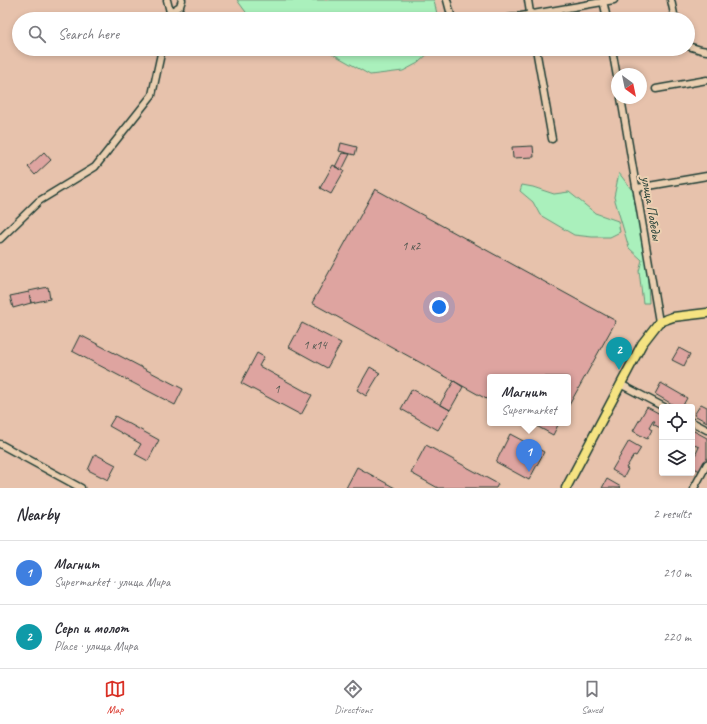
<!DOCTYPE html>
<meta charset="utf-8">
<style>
body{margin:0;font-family:Caveat,sans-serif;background:#f2f2f3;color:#2b2b33}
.controls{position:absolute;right:12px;bottom:12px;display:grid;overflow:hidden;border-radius:4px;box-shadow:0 2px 6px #0003}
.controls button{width:36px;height:36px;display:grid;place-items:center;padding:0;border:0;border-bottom:1px solid #e1e1e2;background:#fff;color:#2b2b33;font:20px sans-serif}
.compass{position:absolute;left:611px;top:68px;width:36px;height:36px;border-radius:50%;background:#fff;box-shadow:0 2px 6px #0003;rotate:147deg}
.you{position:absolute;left:439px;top:307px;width:14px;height:14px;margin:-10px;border:3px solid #fff;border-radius:50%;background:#1a73e8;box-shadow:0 0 0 6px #1a73e833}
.badge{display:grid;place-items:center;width:26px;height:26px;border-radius:50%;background:#d93025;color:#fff;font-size:13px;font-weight:700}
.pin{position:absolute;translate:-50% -33px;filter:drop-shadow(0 1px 2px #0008)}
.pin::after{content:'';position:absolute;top:21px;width:14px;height:12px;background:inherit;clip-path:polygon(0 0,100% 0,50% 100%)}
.popup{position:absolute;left:487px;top:374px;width:84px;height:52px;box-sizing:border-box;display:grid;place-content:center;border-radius:4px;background:#fff;filter:drop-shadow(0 1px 3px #0005);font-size:13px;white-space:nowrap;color:#7c7c81}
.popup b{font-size:15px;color:#2b2b33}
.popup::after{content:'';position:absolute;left:50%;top:100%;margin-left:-8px;border:8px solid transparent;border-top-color:#fff}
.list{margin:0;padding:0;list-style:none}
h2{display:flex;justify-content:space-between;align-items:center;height:52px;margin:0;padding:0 16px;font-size:17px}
h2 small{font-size:13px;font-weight:400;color:#7c7c81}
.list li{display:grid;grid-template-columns:26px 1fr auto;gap:12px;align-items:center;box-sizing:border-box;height:64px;padding:0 16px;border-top:1px solid #e1e1e2}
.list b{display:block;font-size:15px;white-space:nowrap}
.list p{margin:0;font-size:13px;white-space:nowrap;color:#7c7c81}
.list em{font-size:13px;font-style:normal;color:#7c7c81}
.icon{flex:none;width:22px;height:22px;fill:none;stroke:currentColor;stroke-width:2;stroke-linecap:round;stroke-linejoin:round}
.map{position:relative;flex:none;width:707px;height:488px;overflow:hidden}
.search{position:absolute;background:#fff;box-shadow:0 2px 6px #0003;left:12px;right:12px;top:12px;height:44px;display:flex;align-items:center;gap:10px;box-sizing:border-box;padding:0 14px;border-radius:22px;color:#7c7c81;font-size:15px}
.sheet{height:180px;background:#fff}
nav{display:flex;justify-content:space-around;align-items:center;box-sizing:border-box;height:56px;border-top:1px solid #e1e1e2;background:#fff;font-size:11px;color:#7c7c81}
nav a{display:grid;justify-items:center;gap:2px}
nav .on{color:#d93025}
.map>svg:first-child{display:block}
</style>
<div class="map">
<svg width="707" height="488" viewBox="0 0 707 488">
<rect width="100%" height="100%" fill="#e7c2ac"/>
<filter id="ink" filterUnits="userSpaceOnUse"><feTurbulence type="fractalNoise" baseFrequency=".025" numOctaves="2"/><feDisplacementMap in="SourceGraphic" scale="8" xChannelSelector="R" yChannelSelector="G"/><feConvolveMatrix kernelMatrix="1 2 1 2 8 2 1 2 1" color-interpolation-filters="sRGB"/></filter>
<g filter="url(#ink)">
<path fill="#aaf0bc" stroke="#649678" d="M237 0H434L438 19H251Z
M324 49H433L418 63 403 71 370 75Z
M619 173 634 193 647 265 649 303H643L639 271 642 260 629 248 614 197Z
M522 185 533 187 554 194 569 192 595 213 618 221 620 232 610 237H592L574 235 540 215 533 202 520 191Z"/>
<path fill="#dea4a0" stroke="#1f3d34" d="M341 143 357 147 355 155 339 151Z
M533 146 534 157 513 158 512 147Z
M44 152 51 160 35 175 28 167Z
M342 153 350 154 342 170 335 167Z
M333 165 344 171 331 194 320 188Z
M375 189 616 321 568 407V377H490V401L312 303Z
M48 287 50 299 31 303 29 291Z
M29 292 31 303 13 308 10 296Z
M302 323 341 343 327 368 289 347Z
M80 335 183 389 175 405 72 351Z
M679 348 690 354 684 366 672 360Z
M257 353 264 357 259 366 312 395 301 415 241 383Z
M370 367 380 373 366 396 357 390Z
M454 381 463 387 450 410 440 404Z
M661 383 687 398 682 407H677L655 394Z
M412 389 450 410 438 430 401 409Z
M701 404 707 407V422L694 415Z
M647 407 662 415V429L653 424 655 421H653L649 428 652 430 647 439 633 431Z
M115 416 159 440 148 461 135 454 141 444 109 426Z
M531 423H559L553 435Z
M692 430 707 438V458L700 471 692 467V456L694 458 699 447 692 444Z
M510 434 544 452 529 480 496 462Z
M629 441 641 448 636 456 634 455 626 468 628 469 624 477 612 470Z
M426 445 498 484 496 488H438L411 473Z
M95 454 116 465 108 480 88 470Z
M357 467 395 488H346Z
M607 479 621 487 620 488H602Z"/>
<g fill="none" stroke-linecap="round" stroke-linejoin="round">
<defs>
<path id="minor" d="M167 0 170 12 168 19
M447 0 452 19
M528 0 531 19
M603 0 607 19
M671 0 675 19
M170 12 180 6 182 0
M504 19 614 0
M688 46 701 50 707 51
M536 49 552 139
M612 49 617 77
M656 89 707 80
M621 98 659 322
M637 188 707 176
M0 239 39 201 95 167 152 95 162 49
M622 385 664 407
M692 422 707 430
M0 444 81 488
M694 488 707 464"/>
<path id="major" d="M566 488 642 344 659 322 673 317 707 313"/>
</defs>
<use href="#minor" stroke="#1f3d34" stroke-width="9"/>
<use href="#major" stroke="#1f3d34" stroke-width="11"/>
<use href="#minor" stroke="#ebcfb1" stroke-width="6"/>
<use href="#major" stroke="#f5e382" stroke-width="8"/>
</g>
</g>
<g text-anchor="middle" stroke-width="4" stroke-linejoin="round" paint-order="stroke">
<g font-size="12" fill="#4f574f">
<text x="411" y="250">1 к2</text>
<text x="315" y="349">1 к14</text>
<text x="277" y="393">1</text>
</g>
<g font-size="14" fill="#1f3d34" stroke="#ebcfb1">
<text transform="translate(652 208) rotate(80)" y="5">улица Победы</text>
</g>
</g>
</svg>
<div class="controls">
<button><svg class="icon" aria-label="locate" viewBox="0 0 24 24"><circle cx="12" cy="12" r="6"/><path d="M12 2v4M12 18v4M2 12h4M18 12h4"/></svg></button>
<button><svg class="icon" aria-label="layers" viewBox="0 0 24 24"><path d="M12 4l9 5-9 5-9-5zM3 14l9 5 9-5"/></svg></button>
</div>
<svg class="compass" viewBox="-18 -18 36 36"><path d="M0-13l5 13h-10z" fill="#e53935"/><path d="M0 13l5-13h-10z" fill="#7c7c81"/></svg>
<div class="you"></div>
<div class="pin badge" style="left:529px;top:472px;background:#3f7fe0">1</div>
<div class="popup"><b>Магнит</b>Supermarket</div>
<div class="pin badge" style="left:619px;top:370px;background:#0f9aa8">2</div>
<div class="search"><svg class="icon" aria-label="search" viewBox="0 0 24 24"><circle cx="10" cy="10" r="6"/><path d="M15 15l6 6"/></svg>Search here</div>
</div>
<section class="sheet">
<h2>Nearby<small>2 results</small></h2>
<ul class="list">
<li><span class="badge" style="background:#3f7fe0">1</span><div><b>Магнит</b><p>Supermarket · улица Мира</p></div><em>210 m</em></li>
<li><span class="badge" style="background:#0f9aa8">2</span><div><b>Серп и молот</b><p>Place · улица Мира</p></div><em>220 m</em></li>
</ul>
</section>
<nav>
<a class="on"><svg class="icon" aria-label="map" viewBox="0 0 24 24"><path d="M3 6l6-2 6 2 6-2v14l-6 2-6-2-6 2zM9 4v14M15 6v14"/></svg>Map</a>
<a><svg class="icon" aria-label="directions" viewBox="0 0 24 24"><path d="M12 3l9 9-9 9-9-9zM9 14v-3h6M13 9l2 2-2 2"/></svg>Directions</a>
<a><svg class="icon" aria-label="saved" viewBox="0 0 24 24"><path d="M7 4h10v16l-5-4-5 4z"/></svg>Saved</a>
</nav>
